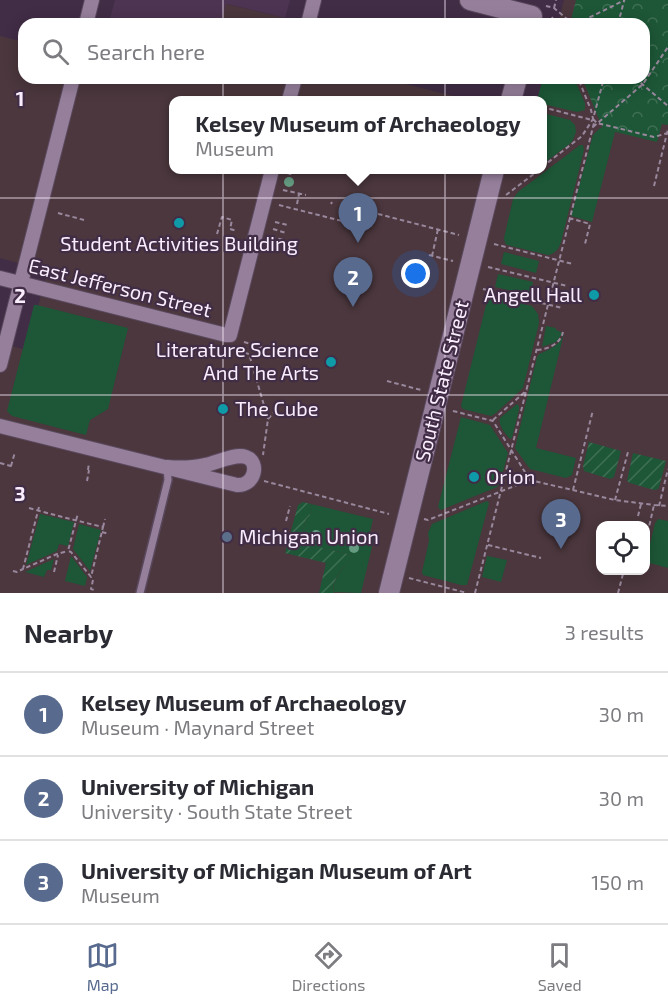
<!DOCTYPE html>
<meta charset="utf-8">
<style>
body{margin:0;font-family:"Exo 2",sans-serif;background:#f7f7f7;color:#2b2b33}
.controls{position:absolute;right:18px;bottom:18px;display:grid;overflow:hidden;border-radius:12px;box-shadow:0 3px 15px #0003}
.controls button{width:54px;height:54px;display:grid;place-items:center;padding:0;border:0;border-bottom:2px solid #e1e1e2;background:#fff;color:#2b2b33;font:30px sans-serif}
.you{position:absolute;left:416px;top:274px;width:21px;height:21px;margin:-15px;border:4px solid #fff;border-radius:50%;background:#1a73e8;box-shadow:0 0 0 9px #1a73e833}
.badge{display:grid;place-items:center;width:39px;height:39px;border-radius:50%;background:#586a8e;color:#fff;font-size:20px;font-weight:700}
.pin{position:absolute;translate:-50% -50px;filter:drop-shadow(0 2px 3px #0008)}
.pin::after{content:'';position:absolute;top:32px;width:21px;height:18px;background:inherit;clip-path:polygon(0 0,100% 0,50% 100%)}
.popup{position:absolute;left:169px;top:96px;width:378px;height:78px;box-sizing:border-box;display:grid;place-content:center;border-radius:12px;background:#fff;filter:drop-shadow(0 2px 4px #0005);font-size:20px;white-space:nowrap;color:#7c7c81}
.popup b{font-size:22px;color:#2b2b33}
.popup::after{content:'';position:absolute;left:50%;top:100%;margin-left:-12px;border:12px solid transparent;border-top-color:#fff}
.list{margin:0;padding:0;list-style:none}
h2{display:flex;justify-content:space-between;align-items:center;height:78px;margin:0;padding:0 24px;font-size:26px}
h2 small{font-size:20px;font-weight:400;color:#7c7c81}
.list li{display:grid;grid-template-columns:39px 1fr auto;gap:18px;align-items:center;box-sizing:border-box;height:84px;padding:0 24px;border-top:2px solid #e1e1e2}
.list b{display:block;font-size:22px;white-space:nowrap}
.list p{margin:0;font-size:20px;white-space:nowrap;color:#7c7c81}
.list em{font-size:20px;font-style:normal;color:#7c7c81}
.icon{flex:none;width:33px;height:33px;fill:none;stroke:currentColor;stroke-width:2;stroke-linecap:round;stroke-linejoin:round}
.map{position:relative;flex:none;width:668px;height:593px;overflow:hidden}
.search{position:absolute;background:#fff;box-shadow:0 3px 15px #0003;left:18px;right:18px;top:18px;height:66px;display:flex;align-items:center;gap:15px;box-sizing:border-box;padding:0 21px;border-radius:18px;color:#7c7c81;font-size:22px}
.sheet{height:330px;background:#fff}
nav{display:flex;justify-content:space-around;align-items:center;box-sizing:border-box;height:84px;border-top:2px solid #e1e1e2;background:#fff;font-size:16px;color:#7c7c81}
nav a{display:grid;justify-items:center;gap:3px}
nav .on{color:#586a8e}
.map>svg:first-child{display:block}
</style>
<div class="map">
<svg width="668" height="593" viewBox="0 0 668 593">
<defs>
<pattern id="park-crowns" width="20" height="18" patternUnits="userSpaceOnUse" patternTransform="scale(1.5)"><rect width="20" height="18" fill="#1d5737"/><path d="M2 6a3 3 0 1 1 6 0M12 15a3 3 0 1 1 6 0" fill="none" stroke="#3f6f55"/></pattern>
<pattern id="garden-furrows" width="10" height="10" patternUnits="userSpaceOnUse" patternTransform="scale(1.5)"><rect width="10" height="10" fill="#1d5737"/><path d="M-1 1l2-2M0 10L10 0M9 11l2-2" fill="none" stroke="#3f6f55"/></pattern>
</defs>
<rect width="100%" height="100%" fill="#412d46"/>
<path fill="#4d3452" d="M115 0H290L285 18 227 4 221 24H135L110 18Z"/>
<path fill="#4b373d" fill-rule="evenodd" d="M564 0H668V593H0V343L27 350 47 271 0 258V36L24 42V78H381L470 100H174V170H542V100L545 78H644V24H558ZM600 526H646V570H600Z
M226 4 285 18 284 24H221Z"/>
<path fill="#1d5737" d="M543 78H574L585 103V110L577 112 543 104 542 100H537Z
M543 113 570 120 575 125 576 132 572 142 543 164Z
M605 127 614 130 615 132 592 222 571 216 593 135 600 128Z
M580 145H583L584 150 561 242C559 249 555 254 548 255L507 245 505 243 504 238 513 199 518 192Z
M504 252 539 261 536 273 501 264Z
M498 274 533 282 530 295 495 287Z
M490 297H494L532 306 538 314 539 323 523 388 496 413 491 416 463 409 461 406 487 301Z
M34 305H37L128 328 108 409 90 420 86 435 12 416 7 411Z
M546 326 556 328V330L561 332 562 334 556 342 542 347Z
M564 333 536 448 576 458 572 475 566 478 530 469 515 448 537 357 539 354C550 349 560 346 564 333Z
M517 404 519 406V409L512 438 510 439C505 434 498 425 500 418Z
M461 417 490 425 508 453 500 483 497 487 441 510 438 507Z
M487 501 489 503 467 585H461L423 575 422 572 429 541 428 533 432 524Z
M311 504 373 519 370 532 375 534 361 593 334 592C331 578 345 569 352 555L306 544 301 539 306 519 310 515 312 507Z
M40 514 74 522 68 546 59 544 57 551 26 565Z
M658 519 668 521V568L646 562 655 523Z
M79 524 101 530 90 571 73 549Z
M71 556 87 577 85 586 65 581Z
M487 556 507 560 501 582 482 577Z
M54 559 51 570H47L44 577 25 572Z"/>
<path fill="url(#park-crowns)" d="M576 0H668V125L662 124 657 142 603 129 582 78H644V24H570Z"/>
<path fill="url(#garden-furrows)" d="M589 442 621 451 614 477 610 479 584 471 583 466Z
M633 453 666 461 659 487 658 489 654 490 630 483 627 481Z
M303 502 311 504 312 507 310 515 306 519 301 539 306 544 352 555C346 568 330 578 334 593H319L326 563 285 553 298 505Z"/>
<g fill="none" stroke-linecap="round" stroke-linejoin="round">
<defs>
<path id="lane" d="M140 593 168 480 167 467"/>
<path id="street" d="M86 24 92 0
M308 24 314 0
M289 100 295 78
M0 278 226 335H230L272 170
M0 365 73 78
M0 426 237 485C255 486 260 462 246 457 234 453 217 463 205 465 192 468 180 468 167 467"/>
<path id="secondary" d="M470 0 532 16
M511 100 517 78
M389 593 494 170"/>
</defs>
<use href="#lane" stroke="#5a495e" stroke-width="10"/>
<use href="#street" stroke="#5a495e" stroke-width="16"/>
<use href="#secondary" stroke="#5a495e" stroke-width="22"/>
<path stroke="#99889d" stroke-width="2" stroke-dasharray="4.5 3" stroke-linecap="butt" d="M546 6 554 8 573 24
M554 8 556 0
M552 17 555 24
M576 24 625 0
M618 24 624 1
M635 78 668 106
M542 107 592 120
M593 119 597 123 654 137 668 133
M593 127 643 84 668 47
M542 167 582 136 593 119 604 78
M287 173 294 175
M654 186 668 129
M283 190 306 195
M506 195 539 170
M297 204 299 194
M331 204 332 202
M279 205 346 222
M357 207 359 209 459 235
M58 213 84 220
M569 218 590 224 585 244
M275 222 288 225
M273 229 286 233
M217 234 222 217 232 220 230 229 237 231
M271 237 284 240
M229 241 235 242
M494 244 573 264
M429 255 453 261
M432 256 438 229
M488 267 567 286
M483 289 562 308
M147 296 149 289
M244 342 275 351
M230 349 249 354 268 419 263 455
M537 350C549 349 560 344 563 332
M387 381 421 390
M453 411 493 421 530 480
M268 419 278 408
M493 420 527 390
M0 463 14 467
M11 466 15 452
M88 470 89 463
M87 481 89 470
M264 481 389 514
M573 490 593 410
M615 500 628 452
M659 506 668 469
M39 507 23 569 57 554 68 551
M29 508C54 515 78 521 103 527L91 577 71 552 68 551 78 513
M638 516 641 504
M424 519 428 520 530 480 615 500 654 505 668 506
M286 521 290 506
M103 527 105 519
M102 532 109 534
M646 540 654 505
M488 545 541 558
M13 571 17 572 23 569
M54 572 58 555
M409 578 467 593
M93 580 91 589 95 590
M475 593 594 123 591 110 578 78
M618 593 624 570"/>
<use href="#lane" stroke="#967f9b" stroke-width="7"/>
<use href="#street" stroke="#967f9b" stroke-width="14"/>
<use href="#secondary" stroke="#967f9b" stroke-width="20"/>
</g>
<g fill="#639a80">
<circle cx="289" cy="182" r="5"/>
<circle cx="316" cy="535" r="5"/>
<circle cx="354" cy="548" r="5"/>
</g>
<path fill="none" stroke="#faedfd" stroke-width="1.5" stroke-opacity="0.55" d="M223 0V24M445 0V24M223 78V593M445 78V593M0 198H668M0 395H668"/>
<g fill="#0f9aa8" stroke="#412d46" stroke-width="2">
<circle cx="179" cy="223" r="6"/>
<circle cx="594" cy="295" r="6"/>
<circle cx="331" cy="362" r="6"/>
<circle cx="223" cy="409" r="6"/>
<circle cx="474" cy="477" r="6"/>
</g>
<circle fill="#5c6f8a" stroke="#412d46" stroke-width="2" cx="227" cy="537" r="6"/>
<g text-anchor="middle" stroke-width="4.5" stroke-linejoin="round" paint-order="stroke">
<g font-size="20" fill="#faedfd" stroke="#412d46" text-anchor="start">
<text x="179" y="251" text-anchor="middle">Student Activities Building</text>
<text x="582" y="302" text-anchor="end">Angell Hall</text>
<text x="319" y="357" text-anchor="end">Literature Science<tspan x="319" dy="23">And The Arts</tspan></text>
<text x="235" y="416">The Cube</text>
<text x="486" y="484">Orion</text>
<text x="239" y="544">Michigan Union</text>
</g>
<g font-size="20" fill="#faedfd" stroke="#412d46">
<text transform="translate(120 288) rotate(14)" y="7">East Jefferson Street</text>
<text transform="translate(442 381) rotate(-76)" y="7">South State Street</text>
</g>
</g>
<g font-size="20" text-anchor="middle" font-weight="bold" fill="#faedfd" stroke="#412d46" stroke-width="4.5" stroke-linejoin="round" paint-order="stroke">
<text x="20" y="106">1</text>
<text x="20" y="303">2</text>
<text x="20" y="501">3</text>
</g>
</svg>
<div class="controls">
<button><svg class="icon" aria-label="locate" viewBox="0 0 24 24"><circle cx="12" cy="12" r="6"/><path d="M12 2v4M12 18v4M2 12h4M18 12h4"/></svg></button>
</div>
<div class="you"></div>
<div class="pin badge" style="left:358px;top:243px">1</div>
<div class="popup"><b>Kelsey Museum of Archaeology</b>Museum</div>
<div class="pin badge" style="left:353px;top:307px">2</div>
<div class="pin badge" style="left:561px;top:549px">3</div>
<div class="search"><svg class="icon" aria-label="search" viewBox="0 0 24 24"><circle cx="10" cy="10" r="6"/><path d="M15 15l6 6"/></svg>Search here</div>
</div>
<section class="sheet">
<h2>Nearby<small>3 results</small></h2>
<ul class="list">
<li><span class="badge">1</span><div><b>Kelsey Museum of Archaeology</b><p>Museum · Maynard Street</p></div><em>30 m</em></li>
<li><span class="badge">2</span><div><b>University of Michigan</b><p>University · South State Street</p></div><em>30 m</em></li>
<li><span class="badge">3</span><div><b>University of Michigan Museum of Art</b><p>Museum</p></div><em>150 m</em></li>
</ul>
</section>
<nav>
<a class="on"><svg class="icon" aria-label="map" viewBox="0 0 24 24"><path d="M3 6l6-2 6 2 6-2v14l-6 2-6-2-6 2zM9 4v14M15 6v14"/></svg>Map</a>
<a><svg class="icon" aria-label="directions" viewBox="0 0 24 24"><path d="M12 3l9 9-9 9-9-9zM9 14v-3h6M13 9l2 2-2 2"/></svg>Directions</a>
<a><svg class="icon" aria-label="saved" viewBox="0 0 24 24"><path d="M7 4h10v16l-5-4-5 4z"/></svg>Saved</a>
</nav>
